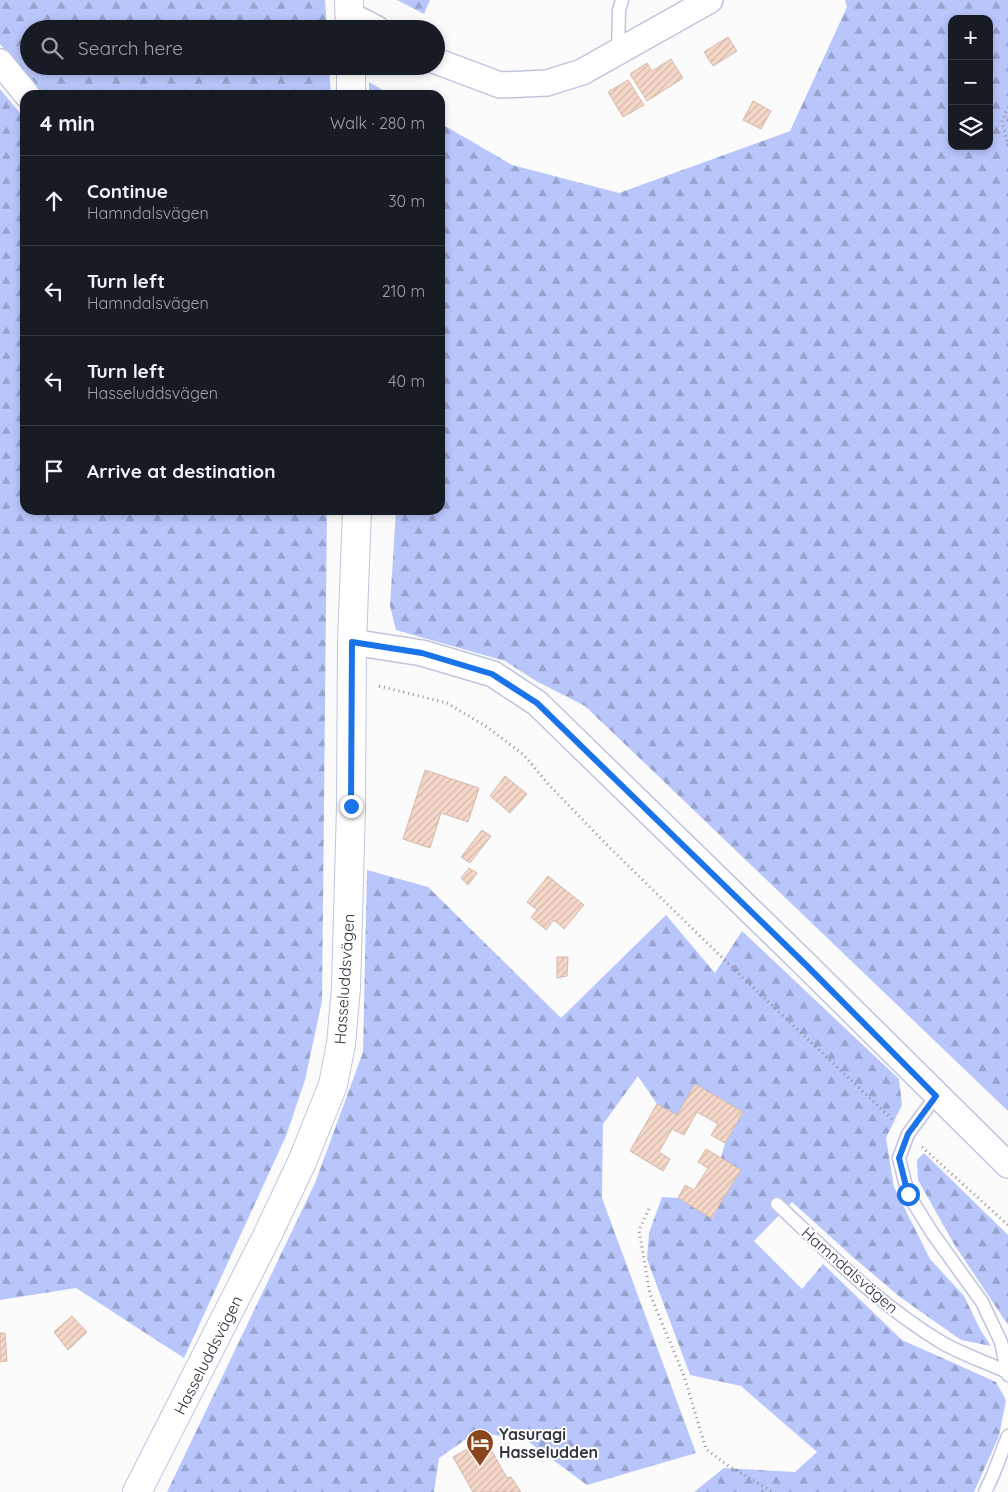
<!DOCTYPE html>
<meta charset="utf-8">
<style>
body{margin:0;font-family:Quicksand,sans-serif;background:#20242c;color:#f1f3f6}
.controls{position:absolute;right:15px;top:15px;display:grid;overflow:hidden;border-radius:10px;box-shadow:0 2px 8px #0003}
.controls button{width:45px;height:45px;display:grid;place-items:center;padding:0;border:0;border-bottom:1px solid #363941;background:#171b24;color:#f1f3f6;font:25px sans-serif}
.stop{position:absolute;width:15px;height:15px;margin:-11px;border:4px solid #1a73e8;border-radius:50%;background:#fff}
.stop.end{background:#1a73e8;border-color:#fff;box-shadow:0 1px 5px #0008}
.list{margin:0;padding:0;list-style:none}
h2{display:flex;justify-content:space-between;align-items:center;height:65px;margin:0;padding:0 20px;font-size:21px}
h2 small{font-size:16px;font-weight:400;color:#9ea1a6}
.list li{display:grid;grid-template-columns:32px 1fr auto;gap:15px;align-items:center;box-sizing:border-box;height:90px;padding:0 20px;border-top:1px solid #363941}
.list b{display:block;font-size:19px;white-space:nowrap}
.list p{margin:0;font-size:16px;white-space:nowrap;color:#9ea1a6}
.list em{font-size:16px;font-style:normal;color:#9ea1a6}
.icon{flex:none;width:28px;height:28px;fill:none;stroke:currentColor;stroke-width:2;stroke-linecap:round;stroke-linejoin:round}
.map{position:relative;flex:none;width:1008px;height:1492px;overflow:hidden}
.search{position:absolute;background:#171b24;box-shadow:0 2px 8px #0003;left:20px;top:20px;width:425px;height:55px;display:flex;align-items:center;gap:12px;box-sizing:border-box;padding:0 18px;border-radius:28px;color:#9ea1a6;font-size:19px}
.panel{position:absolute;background:#171b24;box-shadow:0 2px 8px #0003;left:20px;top:90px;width:425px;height:425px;border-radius:15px}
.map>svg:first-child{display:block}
</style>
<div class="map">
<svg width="1008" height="1492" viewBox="0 0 1008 1492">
<defs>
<pattern id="forest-firs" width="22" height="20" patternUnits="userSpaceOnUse" patternTransform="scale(1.25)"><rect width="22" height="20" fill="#b9c6fc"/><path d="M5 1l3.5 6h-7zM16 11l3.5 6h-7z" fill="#97a2cd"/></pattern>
<pattern id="building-hatch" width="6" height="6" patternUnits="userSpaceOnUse" patternTransform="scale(1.25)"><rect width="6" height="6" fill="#f5d7c8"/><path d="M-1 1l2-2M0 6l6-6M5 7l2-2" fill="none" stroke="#d2b9ad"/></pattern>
</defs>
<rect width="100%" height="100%" fill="#fbfbfb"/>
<path fill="url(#forest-firs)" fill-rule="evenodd" d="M0 0H325L327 29H29V66H329L331 95H42L0 44Z
M397 0H430L424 14Z
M845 0H1008V1111L585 706 536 681 505 661 396 630 390 606 396 510H440V123L512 165 619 193 790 131 847 7ZM952 19H989V146H952Z
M369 82 391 95H369Z
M0 89 25 119V510H327L322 1001 305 1080 286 1136 184 1358 76 1288 0 1300Z
M367 870 428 887 561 1018 666 915 715 973 742 931 899 1079 902 1105 886 1138 894 1187 930 1259 964 1296 981 1331 991 1346 961 1340 900 1297 854 1258 792 1202 754 1241 802 1289 823 1264 902 1340 996 1382 1006 1400 999 1436 974 1492H694L724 1468 795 1472 817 1452 741 1386 690 1375 647 1259 649 1233 662 1197 678 1198 712 1218 740 1170 721 1158 725 1143 743 1112 695 1084 677 1115 657 1104 638 1076 603 1124 602 1198 696 1453 587 1485 526 1440 476 1432 439 1458 434 1492H167L315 1183 363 1052Z
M924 1153 1008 1235V1325L954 1244 918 1180 917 1160Z"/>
<path fill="url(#building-hatch)" stroke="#d4baad" d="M728 37 737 51 713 66 704 52Z
M671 59 683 78 647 101 630 74 647 63 652 71Z
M628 80 644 105 623 117 608 92Z
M753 101 771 111 761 129 743 120Z
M425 770 479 788 468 822 441 813 430 848 403 839Z
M505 776 527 794 510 813 490 796Z
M482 830 491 836 470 863 461 857Z
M469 868 477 873 468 885 461 878Z
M548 876 584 905 564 929 554 920 546 930 531 917 537 910 527 902Z
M557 957H568L567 976 557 978Z
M695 1084 743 1112 725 1143 711 1135 718 1124 697 1112 684 1135 672 1129 659 1152 670 1159 663 1171 630 1151 657 1104 677 1115Z
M706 1149 741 1170 711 1218 678 1198 685 1185 694 1190 708 1168 698 1162Z
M72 1316 87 1332 68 1350 54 1332Z
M0 1333H5L7 1361 0 1362Z
M485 1439 507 1478 511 1477 521 1492H473L453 1457Z"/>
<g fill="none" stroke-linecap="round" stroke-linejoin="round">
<defs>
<path id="lane" d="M618 51 619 10 622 0
M936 1096 908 1134 899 1158 908 1194 933 1234 982 1302 1001 1342 1008 1375
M777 1204C829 1253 879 1305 941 1342 961 1354 986 1362 1007 1372
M985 1492 993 1475 1008 1436"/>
<path id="street" d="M350 15 377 29
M436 61 500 85 547 83 582 72 710 0
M0 62 27 95
M352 642 422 653 493 674 537 703 806 965 1008 1165"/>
<path id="secondary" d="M349 0 350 29
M351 66V95
M137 1492 267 1236 302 1162 333 1085 341 1044 346 988 351 807 352 642 357 510"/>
</defs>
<use href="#lane" stroke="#bfc5de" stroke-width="15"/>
<use href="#street" stroke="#bfc5de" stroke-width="28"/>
<use href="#secondary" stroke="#bfc5de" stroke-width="30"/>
<path stroke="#8f9195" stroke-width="3" stroke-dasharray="1 4" stroke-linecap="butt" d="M1008 107 1002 122 1008 145
M379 686 447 703 487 727 524 755 550 786 610 848 740 975 895 1122
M922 1147 1008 1225
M649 1209 639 1230 650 1294 684 1376 706 1449 727 1465 773 1492"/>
<use href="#lane" stroke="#fff" stroke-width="12"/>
<use href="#street" stroke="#fff" stroke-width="25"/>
<use href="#secondary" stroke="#fff" stroke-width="28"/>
</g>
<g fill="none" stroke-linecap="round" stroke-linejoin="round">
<path stroke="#1a73e8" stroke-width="6" d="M351 806 352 642 422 653 492 674 537 703 806 965 936 1096 908 1134 899 1158 908 1194"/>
</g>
<defs>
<symbol id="hotel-pin" viewBox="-11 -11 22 30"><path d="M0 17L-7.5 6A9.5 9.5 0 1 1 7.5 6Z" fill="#8b451d" stroke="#fff"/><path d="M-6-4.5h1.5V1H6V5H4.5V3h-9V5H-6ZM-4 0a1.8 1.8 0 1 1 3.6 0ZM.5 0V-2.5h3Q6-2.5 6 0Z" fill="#fff"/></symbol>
</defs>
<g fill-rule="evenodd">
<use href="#hotel-pin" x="464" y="1427" width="32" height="43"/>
</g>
<g text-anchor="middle" stroke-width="4" stroke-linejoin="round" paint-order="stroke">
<g font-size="16" fill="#31343d" stroke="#fff">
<text transform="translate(344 979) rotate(-86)" y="6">Hasseluddsvägen</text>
<text transform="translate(850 1270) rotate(41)" y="6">Hamndalsvägen</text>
<text transform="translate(208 1355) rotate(-63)" y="6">Hasseluddsvägen</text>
</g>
<g font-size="16" font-weight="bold" fill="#31343d" stroke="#fff" text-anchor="start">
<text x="499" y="1440">Yasuragi<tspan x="499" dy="18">Hasseludden</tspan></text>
</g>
</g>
</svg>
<div class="controls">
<button>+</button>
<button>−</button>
<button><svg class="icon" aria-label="layers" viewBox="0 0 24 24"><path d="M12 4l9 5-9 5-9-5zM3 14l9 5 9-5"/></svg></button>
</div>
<div class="stop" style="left:908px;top:1194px"></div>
<div class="stop end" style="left:351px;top:806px"></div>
<div class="search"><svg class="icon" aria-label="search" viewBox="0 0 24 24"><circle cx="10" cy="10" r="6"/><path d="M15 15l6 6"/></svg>Search here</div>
<section class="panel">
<h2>4 min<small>Walk · 280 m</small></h2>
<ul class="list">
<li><svg class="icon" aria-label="ahead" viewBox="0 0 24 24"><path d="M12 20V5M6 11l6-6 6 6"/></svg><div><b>Continue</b><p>Hamndalsvägen</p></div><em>30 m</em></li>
<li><svg class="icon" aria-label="left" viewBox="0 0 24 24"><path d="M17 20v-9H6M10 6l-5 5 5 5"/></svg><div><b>Turn left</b><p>Hamndalsvägen</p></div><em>210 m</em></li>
<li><svg class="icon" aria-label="left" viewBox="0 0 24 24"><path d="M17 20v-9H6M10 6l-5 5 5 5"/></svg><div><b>Turn left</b><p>Hasseluddsvägen</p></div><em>40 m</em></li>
<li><svg class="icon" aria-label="arrive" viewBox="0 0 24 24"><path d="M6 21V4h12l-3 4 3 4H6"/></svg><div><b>Arrive at destination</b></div></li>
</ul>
</section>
</div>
